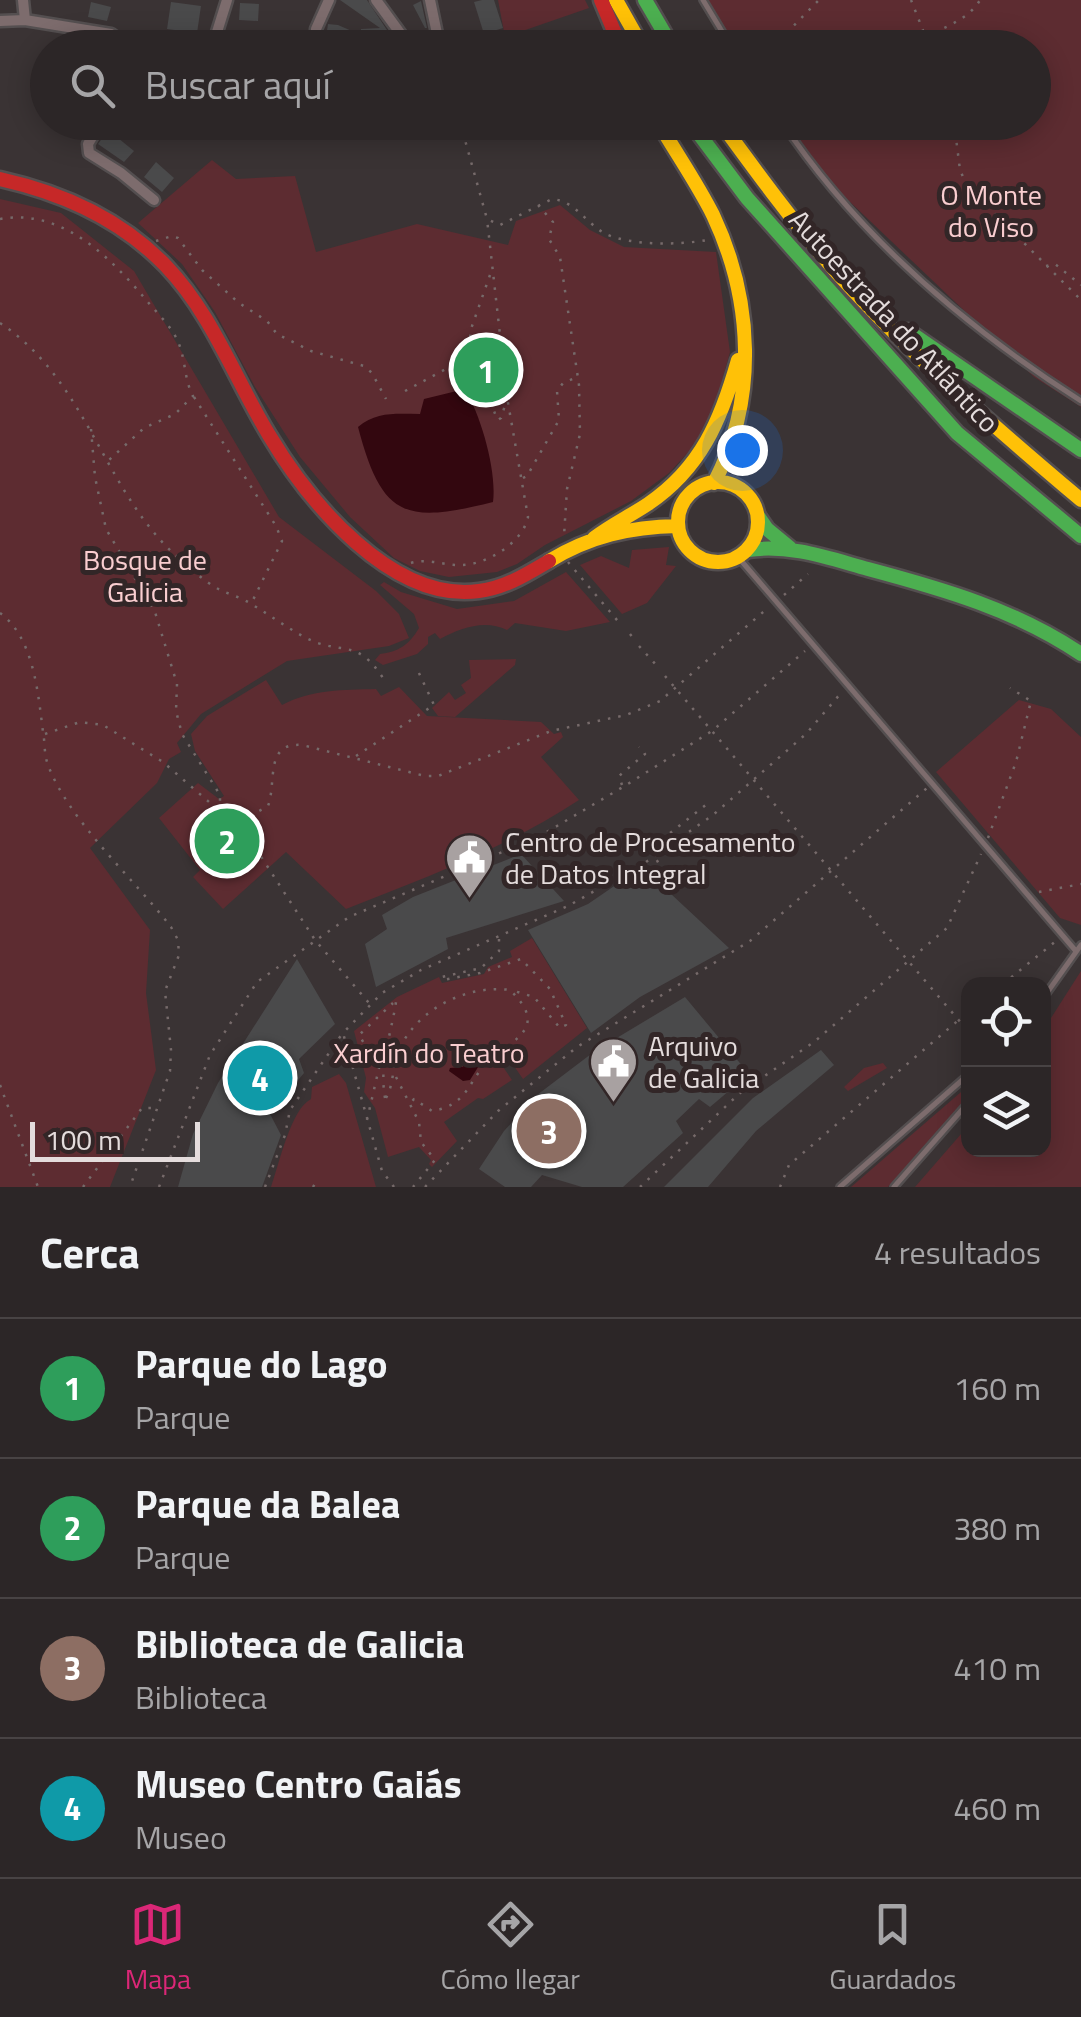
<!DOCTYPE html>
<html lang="es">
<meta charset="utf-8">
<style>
body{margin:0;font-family:"Titillium Web",sans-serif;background:#383233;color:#f1f3f6}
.controls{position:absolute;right:30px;bottom:30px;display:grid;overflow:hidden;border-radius:20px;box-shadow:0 5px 25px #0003}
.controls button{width:90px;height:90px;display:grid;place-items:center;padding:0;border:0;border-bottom:2px solid #484344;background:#2c2627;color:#f1f3f6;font:50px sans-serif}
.scale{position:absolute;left:30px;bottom:25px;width:170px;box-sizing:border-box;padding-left:10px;border:5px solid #e4dcdc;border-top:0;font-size:28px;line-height:35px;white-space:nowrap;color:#e4dcdc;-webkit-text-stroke:8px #322627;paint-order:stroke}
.you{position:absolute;left:742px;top:450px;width:35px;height:35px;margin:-25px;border:8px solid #fff;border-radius:50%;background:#1a73e8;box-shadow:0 0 0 15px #1a73e833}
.badge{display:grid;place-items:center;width:65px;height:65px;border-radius:50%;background:#db2777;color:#fff;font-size:32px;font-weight:700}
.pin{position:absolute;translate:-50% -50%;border:5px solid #fff;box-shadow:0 2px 10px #0006}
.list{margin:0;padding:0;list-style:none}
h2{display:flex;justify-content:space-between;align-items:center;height:130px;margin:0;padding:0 40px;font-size:42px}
h2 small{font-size:32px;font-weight:400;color:#a6a5a7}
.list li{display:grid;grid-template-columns:65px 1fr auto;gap:30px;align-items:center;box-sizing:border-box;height:140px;padding:0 40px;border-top:2px solid #484344}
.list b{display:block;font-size:38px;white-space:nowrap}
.list p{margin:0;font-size:32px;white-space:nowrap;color:#a6a5a7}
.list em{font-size:32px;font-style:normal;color:#a6a5a7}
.icon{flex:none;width:55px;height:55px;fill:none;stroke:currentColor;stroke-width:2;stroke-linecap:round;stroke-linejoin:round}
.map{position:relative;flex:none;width:1081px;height:1187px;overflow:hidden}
.search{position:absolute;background:#2c2627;box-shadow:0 5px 25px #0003;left:30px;right:30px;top:30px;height:110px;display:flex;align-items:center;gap:25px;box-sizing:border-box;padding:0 35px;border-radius:55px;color:#a6a5a7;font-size:38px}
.sheet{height:690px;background:#2c2627}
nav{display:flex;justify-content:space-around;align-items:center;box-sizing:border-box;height:140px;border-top:2px solid #484344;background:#2c2627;font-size:28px;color:#a6a5a7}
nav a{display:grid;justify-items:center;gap:5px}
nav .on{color:#db2777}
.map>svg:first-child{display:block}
</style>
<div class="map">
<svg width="1081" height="1187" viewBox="0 0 1081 1187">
<rect width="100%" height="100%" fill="#3a3334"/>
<path fill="#5d2c31" d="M498 0H585L589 8 505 37Z
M707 0H1081V407L1034 377 828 181 788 123 1034 122V48L735 47Z
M212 160 236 179 295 176 316 252 417 224 508 245 516 221 560 205 590 230 624 247 716 252 730 352 715 406 694 446 669 473 631 501 545 545 517 564 497 572 449 577 420 571 394 558 350 517 300 457 255 387 215 312 182 264 138 223Z
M0 199 61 213 134 271 279 517 376 591 399 614 409 638 389 646 287 661 201 714 177 743 181 752 169 759 157 783 90 848 150 930 146 993 156 1070 110 1187H0Z
M669 547 666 565 676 566 647 603 622 614 580 565 601 556 629 568 632 550Z
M566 572 610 622 566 631 515 623 507 630C485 619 460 628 440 639L435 633 428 637V644L417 654 383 665 375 660 380 654C398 652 409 645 419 628L414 614 380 585 384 582 401 592 457 609 514 601Z
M516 659 515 665 455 717 438 716 432 708 449 692 455 700 466 693 461 685 471 678 469 660Z
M266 680 282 705C312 689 343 690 376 689L381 696 399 687 427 716 541 722 554 734 561 732 563 737 541 757 579 800C506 848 427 877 346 909L286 852 223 909 193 877 200 870 159 818 198 783 219 799 224 796 195 751 191 734 207 716Z
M1019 700 1051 709 1081 737V925L1060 918 936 772Z
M532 938 587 1028 523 1079 507 1056 499 1061 512 1080 483 1099 478 1098 444 1122 457 1141 432 1167 429 1164 431 1160 419 1147 388 1157 375 1108 364 1092 366 1078 354 1031 397 997 439 977 442 983 484 974 488 967 512 957 510 951Z
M1081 971V1187H915L968 1126V1150H1044V1029Z
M883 1063 887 1068 848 1091 844 1087 864 1068Z
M339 1074 346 1083 376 1187H271C279 1164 291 1109 311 1099L312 1087Z
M968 1086V1096L888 1187H851Z"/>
<path fill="#33070f" d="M465 389C481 416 497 471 493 502 405 524 382 518 358 427 377 411 397 414 420 414L424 399Z
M474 1060 480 1064 470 1080 463 1081 449 1071 450 1068 462 1067Z"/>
<path fill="#4a4a4b" d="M340 0H367L387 30 378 37V43L361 44V37H326L328 24 338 25 361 35V29L380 28Z
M482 0H494L503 28 484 34 474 2Z
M421 1 427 28H425L413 5Z
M91 2 111 7 107 21 88 17Z
M171 2 201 6 197 33 167 29Z
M240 3 259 4 258 21 239 20Z
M113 123 124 131 118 138 134 151 124 162 98 144Z
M156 162 174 178 162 192 144 177Z
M521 854 564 901 446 938 448 949 376 987 365 944 387 929 382 915 413 897Z
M642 867 729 948 640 997 591 1033 528 930 588 904Z
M297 959 335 1024 299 1059 304 1073 270 1114 281 1135 262 1187H178L193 1134 218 1083Z
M685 997 749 1074 710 1107 699 1099 676 1121 683 1133 623 1187H582L542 1175 531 1187H505L479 1169 504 1131 537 1095 595 1051Z
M821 1050 834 1065 756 1131 708 1187H664L753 1098Z"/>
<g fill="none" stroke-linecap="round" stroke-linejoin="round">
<defs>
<path id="lane" d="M703 0 732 48
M782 122C857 235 967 328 1081 401
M738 557 1075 950
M1044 997 1081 945
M840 1187 968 1075
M894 1187 968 1103"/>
<path id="street" d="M23 0 25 20
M376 0 411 48
M430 0 440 48
M0 21 25 20 111 34 131 48
M212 48 227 0
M318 48 316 29 329 0
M101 122 88 144 89 153 121 173 154 200"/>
<path id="fast" d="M645 0 673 48
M690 122 747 198 957 433 1081 536
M908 331 1081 450
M758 516 767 529 790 548
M748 550C790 544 828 558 868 569 943 589 1016 610 1081 654"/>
<path id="slow" d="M616 0 643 48
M658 122C676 153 697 183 713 215 753 300 758 399 714 483
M720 122C758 174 796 226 838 274 912 356 997 429 1081 500
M678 522a40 40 0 1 1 80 0a40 40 0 1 1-80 0Z
M594 538C611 525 630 516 648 504 701 468 721 420 738 360
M549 561C590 536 630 527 678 526"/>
<path id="jam" d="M601 0 621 48
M0 179C63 193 121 219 166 266 212 314 235 379 269 435 309 502 392 603 479 591 505 588 527 574 549 561"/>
</defs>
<use href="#lane" stroke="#544f50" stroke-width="10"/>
<use href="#street" stroke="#544f50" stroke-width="15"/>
<use href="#fast" stroke="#544f50" stroke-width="19"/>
<use href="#slow" stroke="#544f50" stroke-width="19"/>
<use href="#jam" stroke="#544f50" stroke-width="19"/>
<path stroke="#766a6a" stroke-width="2.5" stroke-dasharray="2.5 8" stroke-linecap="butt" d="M911 0 930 48
M925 36C945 28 970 18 980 0
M772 48 819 0
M460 122 487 219 500 225 552 199C575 201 585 222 604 233 628 246 681 245 707 240
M954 122 960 170 967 186 1081 300
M538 205 553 222 549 239 560 257 579 385 580 434 567 489 564 536
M0 219C62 208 110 257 147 301 158 314 173 328 179 344 186 362 184 379 193 396L175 414 144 428 109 460
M156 241 172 236 178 238 202 270 239 303 267 321 277 334 311 351 364 366 372 373 386 399
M1046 266 1055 264 1081 285
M490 275 471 329 468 357C490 375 486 397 498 420L501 418 507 399
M0 323C86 380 102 485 172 552 187 565 203 581 220 590 229 594 239 597 248 602 268 614 286 627 306 638 342 656 356 637 383 678
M405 391 468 357 500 355
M194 397 276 526 282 541 252 602
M91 429 95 477 106 529 155 612 177 684 176 711 182 734 220 795V810
M523 478 527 476 559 420 557 391 563 383 575 378
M568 562 622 626
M411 563C427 558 442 565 459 565 485 566 523 543 528 517L507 397 487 219
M784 595 808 574
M0 613C34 638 38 693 43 732 45 742 44 752 47 762 66 818 134 879 171 927L178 940 179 955 165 991 171 1050 170 1071 130 1187
M630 634 634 639
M639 646 658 667
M665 676 968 1031
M45 734 80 722 103 725 163 762 224 815 250 826 256 836 260 855 315 940 369 1003
M356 756 434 705 417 669
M622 785 619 776 645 754 639 747
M241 821 268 806C277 782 264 742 302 745L425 776H438L551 731 626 715 660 701 769 607
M988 838 1016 762 1031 701 1010 688
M655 854 651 848 707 804
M652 869 659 864 655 857
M1039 892 1081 884
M499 939V951L481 968 442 977 443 980 480 973 521 959 550 989 566 1025 560 1028 534 997 511 990
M1003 984 1056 941
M396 1077 419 1122 421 1142 435 1160 413 1187
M0 1085 38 1187
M385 1098C379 1064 391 1035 396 1002L393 1003
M386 1098C394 1084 392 1068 398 1053 414 1010 467 984 510 990 548 1027 517 1037 489 1061 467 1081 469 1105 432 1111L414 1099 410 1104
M367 1120 379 1068 359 1035 393 1003
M83 1187 142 1108H155
M159 1187 210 1055 257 982 349 917 540 836 623 787 712 731 805 651
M265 1187 285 1135 290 1110 342 1034
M313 1187 317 1180
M394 1187 382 1171 343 1033 382 993 421 970 568 906 646 862 713 815 806 734 841 693
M425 1187 498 1111 577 1047 750 941 927 788
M640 1187 740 1093 814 1042 947 928 981 854
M780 1187 789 1165 968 1012"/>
<use href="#lane" stroke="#7d6c6d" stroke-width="5"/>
<use href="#street" stroke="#7d6c6d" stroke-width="10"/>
<use href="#fast" stroke="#4caf50" stroke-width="14"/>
<use href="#slow" stroke="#ffc107" stroke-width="14"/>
<use href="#jam" stroke="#c62828" stroke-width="14"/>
</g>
<defs>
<symbol id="civic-pin" viewBox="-11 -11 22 30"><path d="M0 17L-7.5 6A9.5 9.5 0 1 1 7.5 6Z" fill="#a8a1a1" stroke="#322627"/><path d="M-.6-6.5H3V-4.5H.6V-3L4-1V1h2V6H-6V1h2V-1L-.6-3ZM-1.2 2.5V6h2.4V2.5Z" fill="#fff"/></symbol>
</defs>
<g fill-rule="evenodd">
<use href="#civic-pin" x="442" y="830" width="55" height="75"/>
<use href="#civic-pin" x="586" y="1034" width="55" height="75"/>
</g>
<g text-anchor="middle" stroke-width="10" stroke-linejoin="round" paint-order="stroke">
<g font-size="28" fill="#faced0" stroke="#322627">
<text x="991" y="205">O Monte<tspan x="991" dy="32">do Viso</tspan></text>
<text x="145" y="570">Bosque de<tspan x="145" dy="32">Galicia</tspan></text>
<text x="429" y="1063">Xardín do Teatro</text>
</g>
<g font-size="28" fill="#e4dcdc" stroke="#322627">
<text transform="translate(894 321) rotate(47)" y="10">Autoestrada do Atlántico</text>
</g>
<g font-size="28" fill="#e4dcdc" stroke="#322627" text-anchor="start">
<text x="505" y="852">Centro de Procesamento<tspan x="505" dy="32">de Datos Integral</tspan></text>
<text x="648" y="1056">Arquivo<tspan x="648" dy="32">de Galicia</tspan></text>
</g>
</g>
</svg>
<div class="controls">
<button><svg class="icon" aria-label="locate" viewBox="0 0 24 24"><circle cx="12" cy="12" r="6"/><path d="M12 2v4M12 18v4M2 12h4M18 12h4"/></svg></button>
<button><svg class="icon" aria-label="layers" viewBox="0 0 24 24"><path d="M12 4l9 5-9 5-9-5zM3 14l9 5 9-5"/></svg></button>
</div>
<div class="scale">100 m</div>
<div class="you"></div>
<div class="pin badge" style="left:486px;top:370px;background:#2e9e5b">1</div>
<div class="pin badge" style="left:227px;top:841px;background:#2e9e5b">2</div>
<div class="pin badge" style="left:549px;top:1131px;background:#8d6e63">3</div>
<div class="pin badge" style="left:260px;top:1078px;background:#0f9aa8">4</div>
<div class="search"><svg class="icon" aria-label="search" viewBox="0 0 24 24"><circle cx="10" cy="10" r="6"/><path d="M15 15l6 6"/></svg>Buscar aquí</div>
</div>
<section class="sheet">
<h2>Cerca<small>4 resultados</small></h2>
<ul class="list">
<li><span class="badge" style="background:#2e9e5b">1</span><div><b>Parque do Lago</b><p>Parque</p></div><em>160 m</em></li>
<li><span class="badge" style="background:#2e9e5b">2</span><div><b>Parque da Balea</b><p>Parque</p></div><em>380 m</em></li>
<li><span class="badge" style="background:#8d6e63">3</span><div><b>Biblioteca de Galicia</b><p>Biblioteca</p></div><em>410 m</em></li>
<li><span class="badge" style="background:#0f9aa8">4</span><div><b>Museo Centro Gaiás</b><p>Museo</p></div><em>460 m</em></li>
</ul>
</section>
<nav>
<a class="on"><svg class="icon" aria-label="map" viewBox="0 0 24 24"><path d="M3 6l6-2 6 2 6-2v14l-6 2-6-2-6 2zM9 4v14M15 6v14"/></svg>Mapa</a>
<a><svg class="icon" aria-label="directions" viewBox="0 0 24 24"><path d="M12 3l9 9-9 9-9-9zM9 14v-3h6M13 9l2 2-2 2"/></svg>Cómo llegar</a>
<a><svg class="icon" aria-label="saved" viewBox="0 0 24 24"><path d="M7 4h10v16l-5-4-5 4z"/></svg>Guardados</a>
</nav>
